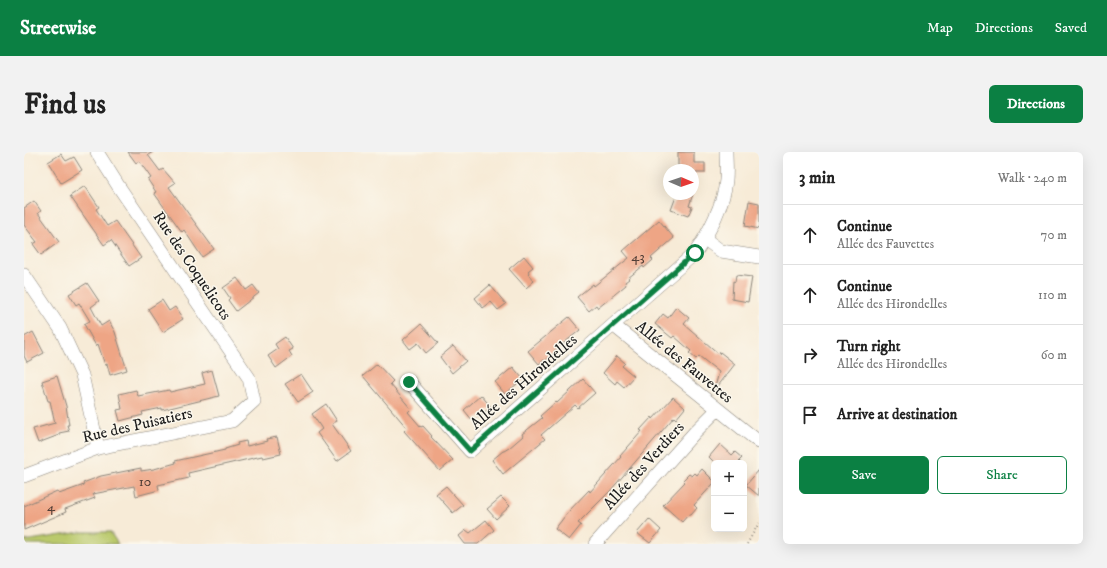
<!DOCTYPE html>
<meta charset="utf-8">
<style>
body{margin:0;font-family:"IM FELL DW Pica",serif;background:#f2f2f2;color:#222}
.controls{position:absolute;right:12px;bottom:12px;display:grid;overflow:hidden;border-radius:6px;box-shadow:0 4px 16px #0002}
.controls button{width:36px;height:36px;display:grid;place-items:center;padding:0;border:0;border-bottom:1px solid #e0e0e0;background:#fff;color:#222;font:20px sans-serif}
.compass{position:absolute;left:639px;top:12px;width:36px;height:36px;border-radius:50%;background:#fff;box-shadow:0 4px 16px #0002;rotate:92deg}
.stop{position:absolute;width:12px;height:12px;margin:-9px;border:3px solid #0b8043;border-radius:50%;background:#fff}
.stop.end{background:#0b8043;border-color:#fff;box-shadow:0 1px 4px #0008}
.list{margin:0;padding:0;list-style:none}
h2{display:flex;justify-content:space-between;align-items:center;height:52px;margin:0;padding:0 16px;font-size:17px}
h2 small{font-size:13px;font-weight:400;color:#767676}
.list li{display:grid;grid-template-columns:26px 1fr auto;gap:12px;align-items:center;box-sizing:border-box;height:60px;padding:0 16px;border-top:1px solid #e0e0e0}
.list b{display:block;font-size:15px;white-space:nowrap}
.list p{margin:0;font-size:13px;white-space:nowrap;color:#767676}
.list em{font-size:13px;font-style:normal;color:#767676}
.actions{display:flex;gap:8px;padding:12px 16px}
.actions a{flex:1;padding:9px 0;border:1px solid #0b8043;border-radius:6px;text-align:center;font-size:14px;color:#0b8043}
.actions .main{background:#0b8043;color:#fff}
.icon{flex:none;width:22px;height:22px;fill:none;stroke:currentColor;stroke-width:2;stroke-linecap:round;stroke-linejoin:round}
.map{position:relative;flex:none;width:735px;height:392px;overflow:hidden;border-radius:6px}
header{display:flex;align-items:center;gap:24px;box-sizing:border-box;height:56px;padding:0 20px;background:#0b8043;color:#fff}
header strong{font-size:19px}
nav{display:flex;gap:22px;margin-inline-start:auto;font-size:14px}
.intro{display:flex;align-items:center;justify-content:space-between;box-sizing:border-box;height:96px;padding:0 24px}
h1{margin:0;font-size:28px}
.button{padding:10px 18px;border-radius:6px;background:#0b8043;color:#fff;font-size:14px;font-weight:700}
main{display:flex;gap:24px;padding:0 24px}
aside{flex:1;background:#fff;border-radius:6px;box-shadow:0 4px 16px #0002}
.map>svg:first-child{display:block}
</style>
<header>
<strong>Streetwise</strong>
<nav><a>Map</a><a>Directions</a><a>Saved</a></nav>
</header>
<div class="intro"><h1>Find us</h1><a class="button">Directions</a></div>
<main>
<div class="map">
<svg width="735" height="392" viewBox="0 0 735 392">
<rect width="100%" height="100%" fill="#fbf7ec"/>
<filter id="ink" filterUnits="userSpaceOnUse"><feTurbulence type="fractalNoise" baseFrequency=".025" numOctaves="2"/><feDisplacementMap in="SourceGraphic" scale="8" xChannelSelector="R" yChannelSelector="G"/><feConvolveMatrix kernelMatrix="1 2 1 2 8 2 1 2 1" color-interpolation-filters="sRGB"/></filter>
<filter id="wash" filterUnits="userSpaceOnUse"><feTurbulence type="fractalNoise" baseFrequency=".012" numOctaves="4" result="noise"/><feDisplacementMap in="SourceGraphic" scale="16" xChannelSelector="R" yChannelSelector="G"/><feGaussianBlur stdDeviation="0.9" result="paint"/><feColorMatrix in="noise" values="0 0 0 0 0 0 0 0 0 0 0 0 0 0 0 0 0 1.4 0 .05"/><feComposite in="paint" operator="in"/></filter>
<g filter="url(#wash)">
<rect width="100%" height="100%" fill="#f7ebd7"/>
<path fill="#bac96c" stroke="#6b7244" d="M57 380H86L94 392H0V389Z"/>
<g id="blocks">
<path fill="#eea585" d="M104 0H129L124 3 136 19 139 17 151 31 145 35 190 97 178 105 160 78 158 80 130 41 132 40 124 28 127 26 115 9 112 11Z
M654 0H670V11H681V21H669V18H654Z
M37 2 42 9 50 5 58 18 37 31 24 10Z
M61 34 75 55 72 57 83 74 91 69 117 106 105 114 87 88 80 93 46 44Z
M653 42H669L665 54 668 55 664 64 647 58Z
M10 49 17 59 14 61 35 90 17 103 9 92 13 90 0 73V56Z
M725 49 735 51V77L721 74Z
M635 68 650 86 627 106 629 108 620 116 619 114 604 126 605 127 601 130 602 133 574 156 572 153 565 159 553 145 569 132 570 134 605 106 599 99Z
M500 104 509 115 504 119 505 121 504 122 510 129 502 136 485 117Z
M712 123 728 125 724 150 708 147 709 129 711 130Z
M213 126 222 138 229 133 235 141 212 159 204 148 206 146 199 136Z
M63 131 75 149 67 155 77 174 85 169 91 180 103 218 86 223 83 212 81 213 74 192 72 194 60 172 66 169 55 151 52 153 45 142Z
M466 133 482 152 474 158 467 150 459 156 451 146Z
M138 148 145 159 151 155 159 167 139 180 124 157Z
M652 155 665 166 660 172 695 202 696 200 711 212 690 239 695 220 675 204 672 207 665 201 667 199 650 184 648 186 631 172 639 162 644 166Z
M545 165 556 178 530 199 531 200 521 209 520 208 515 212 504 199Z
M397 172 414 191 402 201 394 191 386 197 379 188Z
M9 180 20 201 3 210 0 204V185Z
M261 185 269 197 265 199 268 204 252 216 244 204 254 197 251 192Z
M429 194 442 209 428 221 416 205Z
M593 204 601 211 598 214 610 224 600 235 593 229 591 232 579 221Z
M353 212 369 229 366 232 387 257 384 260 397 275 399 274 408 284 407 285 429 308 416 319 380 279 383 276 339 224Z
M489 215 499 227 481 242 471 230Z
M188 218 195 244 138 258V256L118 260 119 263 96 269 93 258 98 257 95 242 112 238 114 244 145 238 146 240 181 232 178 221Z
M277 222 289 240 274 250 261 232Z
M33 224 42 254 45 273H43L45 279 35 281V283L14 291 9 277 31 271 26 249H24L18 229Z
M559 227 571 241 554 256 551 253 517 283 521 287 479 322 468 308 479 299H480L485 296 499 284 498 282 518 266 516 264 532 250 533 251Z
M457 243 467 255 449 269 440 258Z
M649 245 661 256 652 267 650 265 586 339 554 371 557 373 545 388 531 377 544 360 565 338 566 340 597 305 596 304 618 279 616 278 628 265 629 267Z
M302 252 313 269 308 272 327 299 313 309 293 281 298 277 288 262Z
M253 285 257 302 239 306 238 304 164 321 165 326 134 333 135 338 112 344 110 334 69 342 71 346 41 357 42 360 0 378V354L33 339 35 342 60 333 59 331 77 324 117 316V319L130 317 152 311 151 309 201 298V297L214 293 213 291 222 289 223 294 243 289 242 287Z
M696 292 708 303 711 300 718 306 715 309 717 311H691L685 305Z
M678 317 690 329V331L670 353 673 356 667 363H664L658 370 639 353 661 330 659 328 665 322 668 324 671 321 673 323Z
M735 318V344L722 333Z
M422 334 439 353 429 361 412 342Z
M477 345 486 354 472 367 463 357Z
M625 367 637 378 626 391 613 381Z
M462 368 470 378 454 392H441L435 384 442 378 446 381Z"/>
</g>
</g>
<g filter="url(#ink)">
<use href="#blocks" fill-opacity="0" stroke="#8a847a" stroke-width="1"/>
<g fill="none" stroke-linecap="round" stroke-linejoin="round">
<defs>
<path id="minor" d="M702 0C702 9 703 19 702 28 700 52 685 81 671 101L589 173 735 290
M681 87 697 99 735 105
M0 123 36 176 58 223 74 296
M385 230 446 299 589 173
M0 324 74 296 208 269 230 249 225 226 95 35 73 0
M571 392 671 280 694 257"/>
</defs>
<use href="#minor" stroke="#8a847a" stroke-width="14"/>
<path stroke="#8a847a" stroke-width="2" stroke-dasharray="1 3" stroke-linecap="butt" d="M723 392 735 371"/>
<use href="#minor" stroke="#fff" stroke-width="13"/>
</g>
</g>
<g fill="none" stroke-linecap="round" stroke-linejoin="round" filter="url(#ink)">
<path stroke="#0b8043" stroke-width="5" d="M385 230 446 299 671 101"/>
</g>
<g text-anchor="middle" stroke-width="3" stroke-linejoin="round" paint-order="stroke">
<g font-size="14" fill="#503e36">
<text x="614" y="109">43</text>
<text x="121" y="334">10</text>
<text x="27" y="359">4</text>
</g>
<g font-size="16" fill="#1c1c1c" stroke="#fbf7ec">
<text transform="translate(169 113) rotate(56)" y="6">Rue des Coquelicots</text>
<text transform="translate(661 209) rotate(39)" y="6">Allée des Fauvettes</text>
<text transform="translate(499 229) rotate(-41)" y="6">Allée des Hirondelles</text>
<text transform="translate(113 272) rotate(-13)" y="6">Rue des Puisatiers</text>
<text transform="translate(619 313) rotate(-48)" y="6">Allée des Verdiers</text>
</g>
</g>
</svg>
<div class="controls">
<button>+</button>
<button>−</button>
</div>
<svg class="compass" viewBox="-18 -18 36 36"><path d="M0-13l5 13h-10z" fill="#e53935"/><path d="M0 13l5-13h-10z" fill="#767676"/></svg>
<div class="stop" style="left:671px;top:101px"></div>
<div class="stop end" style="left:385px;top:230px"></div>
</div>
<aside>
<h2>3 min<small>Walk · 240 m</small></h2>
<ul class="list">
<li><svg class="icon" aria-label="ahead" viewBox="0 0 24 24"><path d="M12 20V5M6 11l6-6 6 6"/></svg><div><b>Continue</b><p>Allée des Fauvettes</p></div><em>70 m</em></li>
<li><svg class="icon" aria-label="ahead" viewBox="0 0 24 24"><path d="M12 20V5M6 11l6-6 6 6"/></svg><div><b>Continue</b><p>Allée des Hirondelles</p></div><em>110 m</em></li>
<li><svg class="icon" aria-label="right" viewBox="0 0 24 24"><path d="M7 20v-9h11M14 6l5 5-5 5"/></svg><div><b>Turn right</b><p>Allée des Hirondelles</p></div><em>60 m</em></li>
<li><svg class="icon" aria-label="arrive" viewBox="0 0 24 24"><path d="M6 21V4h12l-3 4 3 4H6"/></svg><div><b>Arrive at destination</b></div></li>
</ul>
<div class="actions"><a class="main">Save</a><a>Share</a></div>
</aside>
</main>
